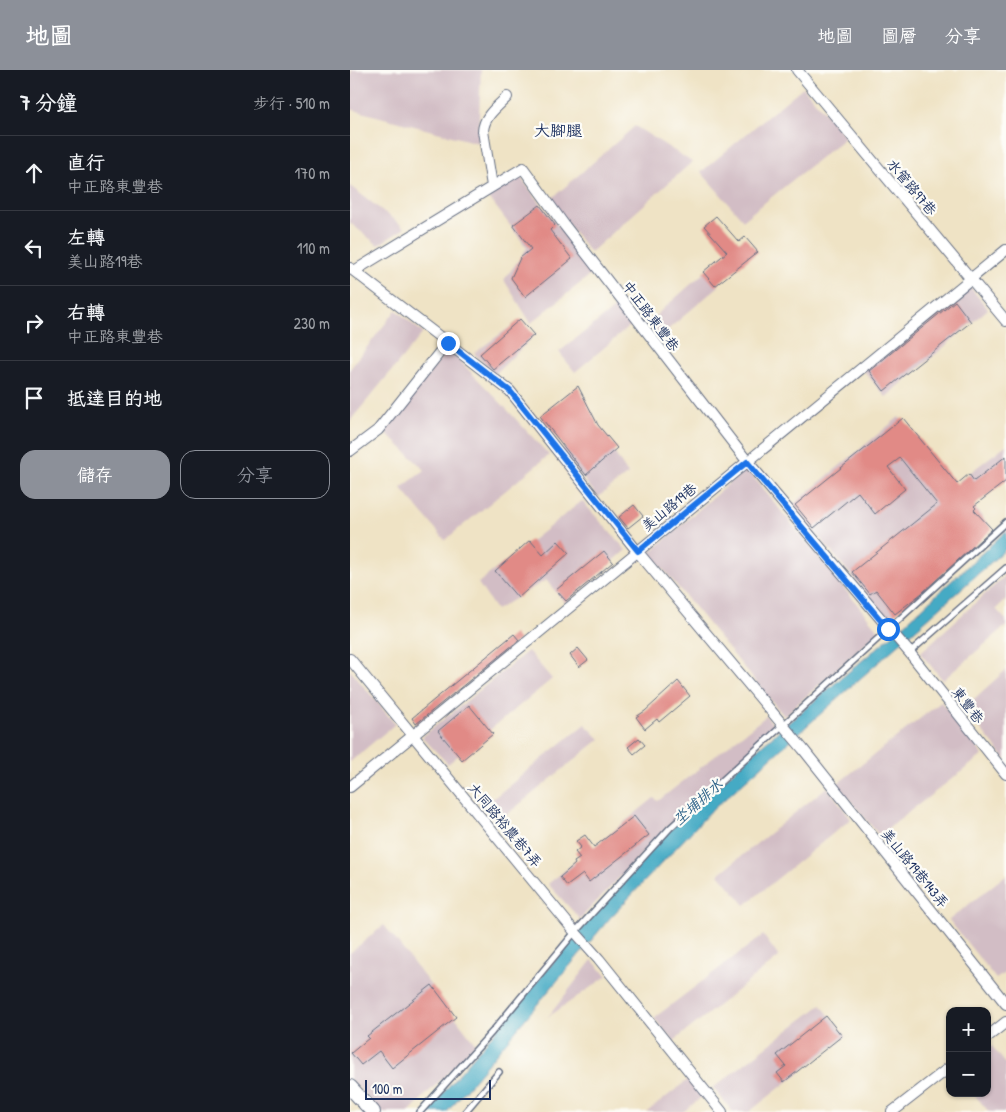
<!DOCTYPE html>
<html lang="zh-TW">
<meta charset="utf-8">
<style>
body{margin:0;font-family:"Patrick Hand","LXGW WenKai TC",sans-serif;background:#20242c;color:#f1f3f6}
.controls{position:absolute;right:15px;bottom:15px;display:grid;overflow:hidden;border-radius:10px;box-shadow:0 1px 4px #0004}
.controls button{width:45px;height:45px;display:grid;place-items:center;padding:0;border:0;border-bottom:1px solid #363941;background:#171b24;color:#f1f3f6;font:25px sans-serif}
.scale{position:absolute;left:15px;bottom:12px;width:126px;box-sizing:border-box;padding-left:5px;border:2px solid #1b2f5e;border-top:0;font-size:14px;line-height:18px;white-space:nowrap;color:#1b2f5e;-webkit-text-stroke:4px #fdfcf7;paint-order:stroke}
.stop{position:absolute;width:15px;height:15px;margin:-11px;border:4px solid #1a73e8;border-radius:50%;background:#fff}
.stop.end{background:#1a73e8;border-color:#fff;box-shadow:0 1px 5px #0008}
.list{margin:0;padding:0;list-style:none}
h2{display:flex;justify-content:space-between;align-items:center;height:65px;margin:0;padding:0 20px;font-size:21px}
h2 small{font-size:16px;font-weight:400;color:#9ea1a6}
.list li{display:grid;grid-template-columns:32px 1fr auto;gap:15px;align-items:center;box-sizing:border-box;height:75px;padding:0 20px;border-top:1px solid #363941}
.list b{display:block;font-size:19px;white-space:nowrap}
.list p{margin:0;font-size:16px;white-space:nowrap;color:#9ea1a6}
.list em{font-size:16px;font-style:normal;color:#9ea1a6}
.actions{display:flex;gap:10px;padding:15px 20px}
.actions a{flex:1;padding:11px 0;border:1px solid #8c9099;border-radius:15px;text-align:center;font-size:18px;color:#8c9099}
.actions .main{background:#8c9099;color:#fff}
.icon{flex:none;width:28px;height:28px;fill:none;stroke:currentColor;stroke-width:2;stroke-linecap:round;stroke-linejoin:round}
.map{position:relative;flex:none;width:656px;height:1042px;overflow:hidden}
header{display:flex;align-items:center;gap:30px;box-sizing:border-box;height:70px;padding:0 25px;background:#8c9099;color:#fff}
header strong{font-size:24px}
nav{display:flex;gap:28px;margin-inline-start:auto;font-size:18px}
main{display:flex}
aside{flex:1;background:#171b24}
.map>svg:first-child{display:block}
</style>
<header>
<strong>地圖</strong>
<nav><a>地圖</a><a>圖層</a><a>分享</a></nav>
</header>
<main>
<aside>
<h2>7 分鐘<small>步行 · 510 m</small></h2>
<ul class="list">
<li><svg class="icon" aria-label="ahead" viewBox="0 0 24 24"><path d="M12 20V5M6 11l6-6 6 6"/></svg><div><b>直行</b><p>中正路東豐巷</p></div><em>170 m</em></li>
<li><svg class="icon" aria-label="left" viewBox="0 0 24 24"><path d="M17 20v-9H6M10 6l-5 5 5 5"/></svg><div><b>左轉</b><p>美山路19巷</p></div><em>110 m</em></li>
<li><svg class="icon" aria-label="right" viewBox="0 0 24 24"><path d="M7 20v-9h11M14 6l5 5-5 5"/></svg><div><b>右轉</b><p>中正路東豐巷</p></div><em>230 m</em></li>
<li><svg class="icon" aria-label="arrive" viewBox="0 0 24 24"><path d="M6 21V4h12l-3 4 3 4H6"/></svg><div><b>抵達目的地</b></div></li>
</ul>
<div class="actions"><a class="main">儲存</a><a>分享</a></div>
</aside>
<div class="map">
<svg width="656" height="1042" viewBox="0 0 656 1042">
<rect width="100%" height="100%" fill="#fdfcf7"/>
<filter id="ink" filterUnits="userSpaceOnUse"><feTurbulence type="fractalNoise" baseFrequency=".02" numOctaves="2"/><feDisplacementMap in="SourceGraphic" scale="10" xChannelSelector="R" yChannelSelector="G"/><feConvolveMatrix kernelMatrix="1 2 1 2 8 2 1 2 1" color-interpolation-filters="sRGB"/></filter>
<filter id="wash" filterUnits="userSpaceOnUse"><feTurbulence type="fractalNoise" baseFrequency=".0096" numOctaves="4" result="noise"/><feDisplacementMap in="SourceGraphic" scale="20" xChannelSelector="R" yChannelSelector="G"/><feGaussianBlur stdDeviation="1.12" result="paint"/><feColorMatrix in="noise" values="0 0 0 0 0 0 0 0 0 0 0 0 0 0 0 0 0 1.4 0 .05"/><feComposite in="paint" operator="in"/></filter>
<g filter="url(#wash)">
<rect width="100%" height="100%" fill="#efe3c5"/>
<path fill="#d2bdc5" d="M2 0H131L128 73 0 39V7Z
M453 17 496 67 393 150 351 102Z
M285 56 342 92 240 183 200 130Z
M170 107 244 202 181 253 154 210 177 178 137 125Z
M0 116 55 158 28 175 0 153Z
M356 201 369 216 308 268 296 254Z
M620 217 638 239 536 327 513 300Z
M266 237 280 256 225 302 209 282Z
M46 240 73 263 0 351V299Z
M170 250 185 265 144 305 124 283Z
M98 279 150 332 199 385 95 470 51 418 75 400 35 362Z
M549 347 639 455 539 550 442 435Z
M246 354 278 404 248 427 211 381Z
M656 375V410L627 432 609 411Z
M396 398 529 561 434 646 300 483Z
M232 431 276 480 215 533 196 510 146 540 128 513Z
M656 505V529L646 539 656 550V556L593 610 570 583Z
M178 581 202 609 98 694 72 667Z
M0 600 45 654 0 692Z
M656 600V690L614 638Z
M591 632 633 685 529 765 487 714Z
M416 646 425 657 321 753 230 849 198 814 304 728 308 731Z
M235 654 250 669 150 750 134 736Z
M477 717 501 749 395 835 369 804Z
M656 805V902L646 909 599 850Z
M34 855 126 974 59 1042H32L0 1009V883Z
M413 865 429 887 324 971 304 948Z
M242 890 257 906 198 947Z
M471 935 496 966 399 1042H383L363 1018Z
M642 976 656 994V1042H639L623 1023H637V979Z
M339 1009 352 1027 333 1042H297Z"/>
<path fill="#44aac4" stroke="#306c91" d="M656 461V479L359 743 260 848 97 1042H77L297 781 412 675 546 562Z"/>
<g id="blocks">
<path fill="#e18a86" d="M190 135 205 155 200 160 222 189 175 227 161 208 170 188 181 179 163 155Z
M366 146 389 172 395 167 408 182 365 216 353 202 377 182 354 156Z
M605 231 621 252 534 321 519 301Z
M170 249 184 265 143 299 130 284Z
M228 316 248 355 267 378 236 405 190 346Z
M553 348 607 414 619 404 624 411 656 386V411L624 436 626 438 624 440 642 459 572 523 545 544 526 520 520 524 502 502 587 434 550 388 538 397 555 419 525 444 508 422 464 458 445 435Z
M284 435 293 446 278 458 269 447Z
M180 470 193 485 208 471 219 483 168 528 145 501Z
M254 481 263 492 216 531 206 520Z
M164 564 169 570 66 654 62 648Z
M228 578 238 590 229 597 220 585Z
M328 611 340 626 309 652 307 649 295 659 286 647 295 641Z
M119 635 143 664 112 690 88 661Z
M289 668 295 675 284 684 278 677Z
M284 746 299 765 239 812 233 804 217 816 210 807 225 794 224 792 230 788 225 782 231 777 226 771 235 765 244 777Z
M82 915 106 947 42 998 29 981 11 995 1 983 19 968 17 966Z
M476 946 492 966 434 1012 427 1003 436 996 427 985Z"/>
</g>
</g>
<g filter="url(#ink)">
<use href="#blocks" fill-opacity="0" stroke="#656e82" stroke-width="1"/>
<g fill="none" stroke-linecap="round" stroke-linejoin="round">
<defs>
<path id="lane" d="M560 582 656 498
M70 1042 142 962 225 862 320 758 656 452
M115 1042 149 1002"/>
<path id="street" d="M447 0 656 251
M142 116 133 61C134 46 147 37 157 27
M0 198 4 201 173 98 215 156 397 391 559 582 656 704
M4 201 160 321 287 481 453 679 656 934
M0 381 28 360 97 273
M0 589 225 862 249 889 372 1042
M0 717 656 180
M637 967 656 952
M542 1042 600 997"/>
<path id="secondary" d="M0 1017 23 1042"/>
</defs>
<use href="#lane" stroke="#656e82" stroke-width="8"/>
<use href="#street" stroke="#656e82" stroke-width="12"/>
<use href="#secondary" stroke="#656e82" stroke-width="16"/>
<use href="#lane" stroke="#fff" stroke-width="5"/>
<use href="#street" stroke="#fff" stroke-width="10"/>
<use href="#secondary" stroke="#fff" stroke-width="14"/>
</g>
</g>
<g fill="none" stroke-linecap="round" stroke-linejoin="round" filter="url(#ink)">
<path stroke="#1a73e8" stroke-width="6" d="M98 273 160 321 288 481 397 392 538 559"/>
</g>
<g text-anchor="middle" stroke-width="4.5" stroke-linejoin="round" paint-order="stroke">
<g font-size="14" fill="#1b2f5e" stroke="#fdfcf7">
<text transform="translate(562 117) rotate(50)" y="5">水管路97巷</text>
<text transform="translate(301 246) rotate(53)" y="5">中正路東豐巷</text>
<text transform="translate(319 437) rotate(-39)" y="5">美山路19巷</text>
<text transform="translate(618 635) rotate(52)" y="5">東豐巷</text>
<text transform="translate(155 755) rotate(50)" y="5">大同路裕農巷7弄</text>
<text transform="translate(565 798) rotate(51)" y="5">美山路19巷143弄</text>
</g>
<g font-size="15" font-style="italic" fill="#2b6087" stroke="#fdfcf7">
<text transform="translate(348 732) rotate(-42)" y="5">坔埔排水</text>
</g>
<g font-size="16" fill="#1b2f5e" stroke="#fdfcf7">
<text x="208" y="66">大腳腿</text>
</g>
</g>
</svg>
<div class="controls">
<button>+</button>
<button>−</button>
</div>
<div class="scale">100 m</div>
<div class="stop" style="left:538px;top:559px"></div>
<div class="stop end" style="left:98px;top:273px"></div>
</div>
</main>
